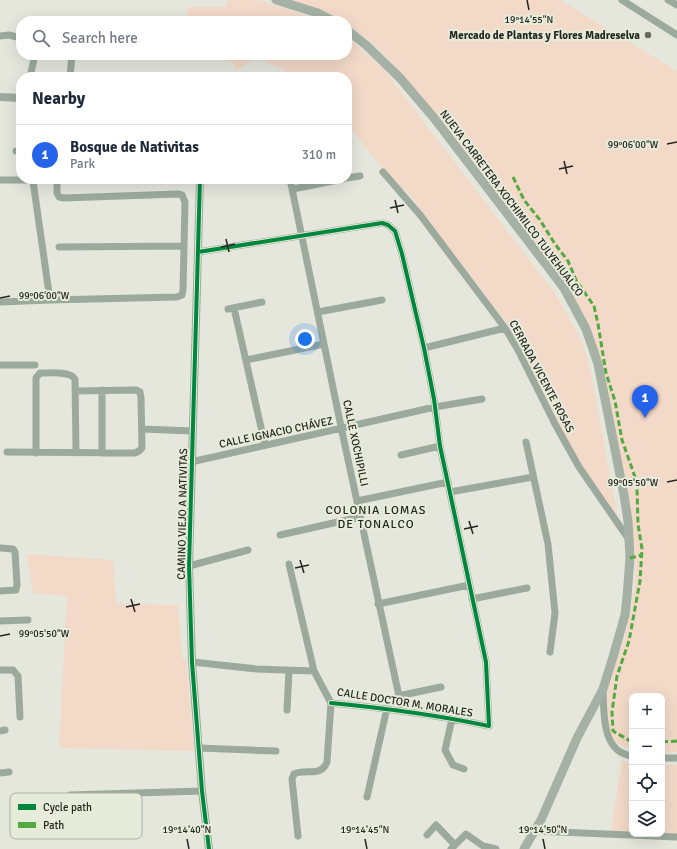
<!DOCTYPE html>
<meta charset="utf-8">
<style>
body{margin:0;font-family:Signika,sans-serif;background:#f6f6f7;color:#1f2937}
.controls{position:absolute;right:12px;bottom:12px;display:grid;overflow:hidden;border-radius:8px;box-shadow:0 4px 16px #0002}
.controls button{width:36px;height:36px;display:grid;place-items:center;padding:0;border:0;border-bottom:1px solid #e0e1e3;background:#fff;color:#1f2937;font:20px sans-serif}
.you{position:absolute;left:305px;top:339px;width:14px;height:14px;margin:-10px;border:3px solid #fff;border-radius:50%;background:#1a73e8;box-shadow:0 0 0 6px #1a73e833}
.badge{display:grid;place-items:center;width:26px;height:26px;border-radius:50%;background:#2563eb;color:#fff;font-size:13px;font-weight:700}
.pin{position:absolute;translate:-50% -33px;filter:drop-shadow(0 1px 2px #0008)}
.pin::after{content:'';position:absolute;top:21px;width:14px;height:12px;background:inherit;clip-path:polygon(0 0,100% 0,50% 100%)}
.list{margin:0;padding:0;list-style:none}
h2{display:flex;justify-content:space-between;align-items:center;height:52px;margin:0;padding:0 16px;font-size:17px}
h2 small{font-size:13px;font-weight:400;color:#747a83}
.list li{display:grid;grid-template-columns:26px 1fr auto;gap:12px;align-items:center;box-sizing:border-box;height:60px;padding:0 16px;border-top:1px solid #e0e1e3}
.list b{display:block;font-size:15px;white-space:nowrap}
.list p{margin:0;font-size:13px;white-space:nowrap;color:#747a83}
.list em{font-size:13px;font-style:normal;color:#747a83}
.icon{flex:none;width:22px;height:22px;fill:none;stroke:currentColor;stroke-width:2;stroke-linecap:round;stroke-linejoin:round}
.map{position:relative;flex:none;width:677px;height:849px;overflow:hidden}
.search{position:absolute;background:#fff;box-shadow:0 4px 16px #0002;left:16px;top:16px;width:336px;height:44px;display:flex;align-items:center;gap:10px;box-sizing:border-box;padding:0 14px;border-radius:16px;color:#747a83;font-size:15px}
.panel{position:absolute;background:#fff;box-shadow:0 4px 16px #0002;left:16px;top:72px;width:336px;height:112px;border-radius:16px}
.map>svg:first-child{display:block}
</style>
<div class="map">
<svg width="677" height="849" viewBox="0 0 677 849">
<rect width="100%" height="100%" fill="#e5e7dd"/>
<path fill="#f2d9c8" d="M227 0H258L291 10 320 21H185L189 7H226Z
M291 0H560L677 71V752L662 753V696H632V749C626 747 617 745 613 740 610 735 609 727 608 722 605 704 607 684 613 668 617 657 622 647 625 636 632 608 637 577 635 548H634L585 323 411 87 386 56 376 46 347 24V21H341L327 14Z
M347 37 375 61 385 71 554 292 577 332 585 351 592 379 620 530 615 529 612 521 574 464 518 345 506 322 464 267 457 272 422 223 428 220 407 191 403 190 383 169 347 124V77H299L257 58 237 70 232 62 215 55H347Z
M27 554 113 560 116 604 178 605 182 659 186 658 194 751 59 748 67 596 33 593Z
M622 761 632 765V832L611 831Z
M662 765H677V834L662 833Z"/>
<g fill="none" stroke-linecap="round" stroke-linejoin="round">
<path stroke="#9caa9d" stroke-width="7" d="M622 0 677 35
M668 0 677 5
M0 36 9 35 21 38
M30 77 35 55
M70 77 72 55
M16 151H21
M383 172 421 216 505 328 518 350 555 424 579 467 630 541
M347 178 360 176
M290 179 344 441 402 710
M0 180H31L33 181 50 300
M293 189 343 179
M59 247 184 246
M198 252 382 223 388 225 395 231 402 254 424 348 434 399 440 446 486 662 489 726C436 715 385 708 331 703
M0 302 50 300 177 297 182 295 183 290 185 202 182 195 178 194 64 198 59 197 57 193V179
M234 308 265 445
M228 309 262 302
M318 312 382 300
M424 348 505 328
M246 360 324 344
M0 365H35
M142 429 192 431
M526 442 548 544 555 613 550 652
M7 452 135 453 139 451 142 448 141 398 140 392 136 390 75 391
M36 453V378L40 373C49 373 70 371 75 379L76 453
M102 453V390
M401 455 440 446
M191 462 435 407 482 399
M450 492 533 477
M357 501 448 482
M280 535 360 517
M0 548 13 549 15 552 17 585 16 590 0 591
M289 564 314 671
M189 566 248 550
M472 599 527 588
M378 604 469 585
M0 621 28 620
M192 662 257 669 314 671 331 703
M0 670H13L18 676 20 717
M603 689C604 712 601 752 632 756
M398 696 441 687
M287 710 289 671
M452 719 445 750 453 765 464 769
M0 731 5 730
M199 748 276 751
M662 758H677
M0 773 9 772
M367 797 387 708
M56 830 59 807 70 795 202 791
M535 831 677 837
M427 835 436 825 455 845
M298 836 292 779 294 774C306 768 321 778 327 762L331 703
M451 849 466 834 483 846 496 849"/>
<path stroke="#9caa9d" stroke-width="8" d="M0 97 21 98
M200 179 189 566 192 662 202 791 209 849"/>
<path stroke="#a4b1a4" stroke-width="9" d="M276 0 318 13 333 21
M347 30 366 45 400 78 434 118 564 288 586 329 598 364 624 495 628 521 630 558 627 597 625 615 613 657 603 689 577 738 541 820 524 849"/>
<path stroke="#53aa43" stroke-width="3" stroke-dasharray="6 3" stroke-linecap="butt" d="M513 177 524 200 540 220 555 244 568 261 576 280 594 306 598 324 606 373 615 401 622 440 635 477 637 489 638 524 642 549 640 581 629 641 617 676 612 712 613 731 632 742
M630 558 642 555
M662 742 677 741"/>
<defs>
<path id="cycleway" d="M200 179 189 566 192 662 202 791 209 849
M198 252 382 223 388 225 395 231 402 254 424 348 434 399 440 446 486 662 489 726C436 715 385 708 331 703"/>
</defs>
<use href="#cycleway" stroke="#e7ebd9" stroke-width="6"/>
<use href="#cycleway" stroke="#00873e" stroke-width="4"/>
</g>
<path fill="none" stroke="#252620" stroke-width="1.5" d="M527 0 529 10M667 144 677 142M564 161 567 174M559 169 573 166M395 200 398 213M390 208 404 205M226 239 229 252M221 247 235 244M0 298 10 296M667 482 677 480M469 521 473 534M464 529 478 526M300 560 304 573M295 568 309 565M131 599 135 612M126 607 140 604M0 636 10 634M187 839 189 849M365 839 367 849M543 839 545 849"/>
<circle fill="#686a62" stroke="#e7ebd9" stroke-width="1.5" cx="648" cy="35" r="4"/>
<g text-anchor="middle" stroke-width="4" stroke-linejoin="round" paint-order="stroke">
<g font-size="11" font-weight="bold" fill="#252620" stroke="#e7ebd9" text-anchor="end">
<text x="640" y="39">Mercado de Plantas y Flores Madreselva</text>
</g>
<g font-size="11" fill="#252620" stroke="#e7ebd9">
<text transform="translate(512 203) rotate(53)" y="4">NUEVA CARRETERA XOCHIMILCO TULYEHUALCO</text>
<text transform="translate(542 376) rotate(62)" y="4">CERRADA VICENTE ROSAS</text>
<text transform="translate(276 432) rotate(-12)" y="4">CALLE IGNACIO CHÁVEZ</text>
<text transform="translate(356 443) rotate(78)" y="4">CALLE XOCHIPILLI</text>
<text transform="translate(182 514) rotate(-89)" y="4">CAMINO VIEJO A NATIVITAS</text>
<text transform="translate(405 702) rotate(9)" y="4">CALLE DOCTOR M. MORALES</text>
</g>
<g font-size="12" letter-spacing="1" fill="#252620" stroke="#e7ebd9">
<text x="376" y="514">COLONIA LOMAS<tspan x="376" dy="14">DE TONALCO</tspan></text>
</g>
</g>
<rect x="10" y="793" width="132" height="46" rx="6" fill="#e7ebd9" stroke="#adb0a2" stroke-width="1"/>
<rect x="18" y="804" width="18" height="6" fill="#00873e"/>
<rect x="18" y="822" width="18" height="6" fill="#53aa43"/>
<g font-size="11" fill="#252620">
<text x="43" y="811">Cycle path</text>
<text x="43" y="829">Path</text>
</g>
<g font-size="10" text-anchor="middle" fill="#252620" stroke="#e7ebd9" stroke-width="4" stroke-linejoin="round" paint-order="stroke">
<text x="529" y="23">19°14'55"N</text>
<text x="633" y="148">99°06'00"W</text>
<text x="44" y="299">99°06'00"W</text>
<text x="633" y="486">99°05'50"W</text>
<text x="44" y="637">99°05'50"W</text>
<text x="187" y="833">19°14'40"N</text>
<text x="365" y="833">19°14'45"N</text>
<text x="543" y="833">19°14'50"N</text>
</g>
</svg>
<div class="controls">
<button>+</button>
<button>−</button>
<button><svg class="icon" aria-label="locate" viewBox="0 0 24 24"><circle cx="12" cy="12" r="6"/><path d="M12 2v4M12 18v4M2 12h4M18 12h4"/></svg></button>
<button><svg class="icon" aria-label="layers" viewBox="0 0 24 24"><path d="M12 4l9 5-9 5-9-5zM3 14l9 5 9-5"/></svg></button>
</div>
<div class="you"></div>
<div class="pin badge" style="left:645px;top:418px">1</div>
<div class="search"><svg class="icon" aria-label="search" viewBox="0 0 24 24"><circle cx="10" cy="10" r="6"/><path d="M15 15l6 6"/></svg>Search here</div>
<section class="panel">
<h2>Nearby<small></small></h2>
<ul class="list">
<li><span class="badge">1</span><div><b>Bosque de Nativitas</b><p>Park</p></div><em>310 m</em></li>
</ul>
</section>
</div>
